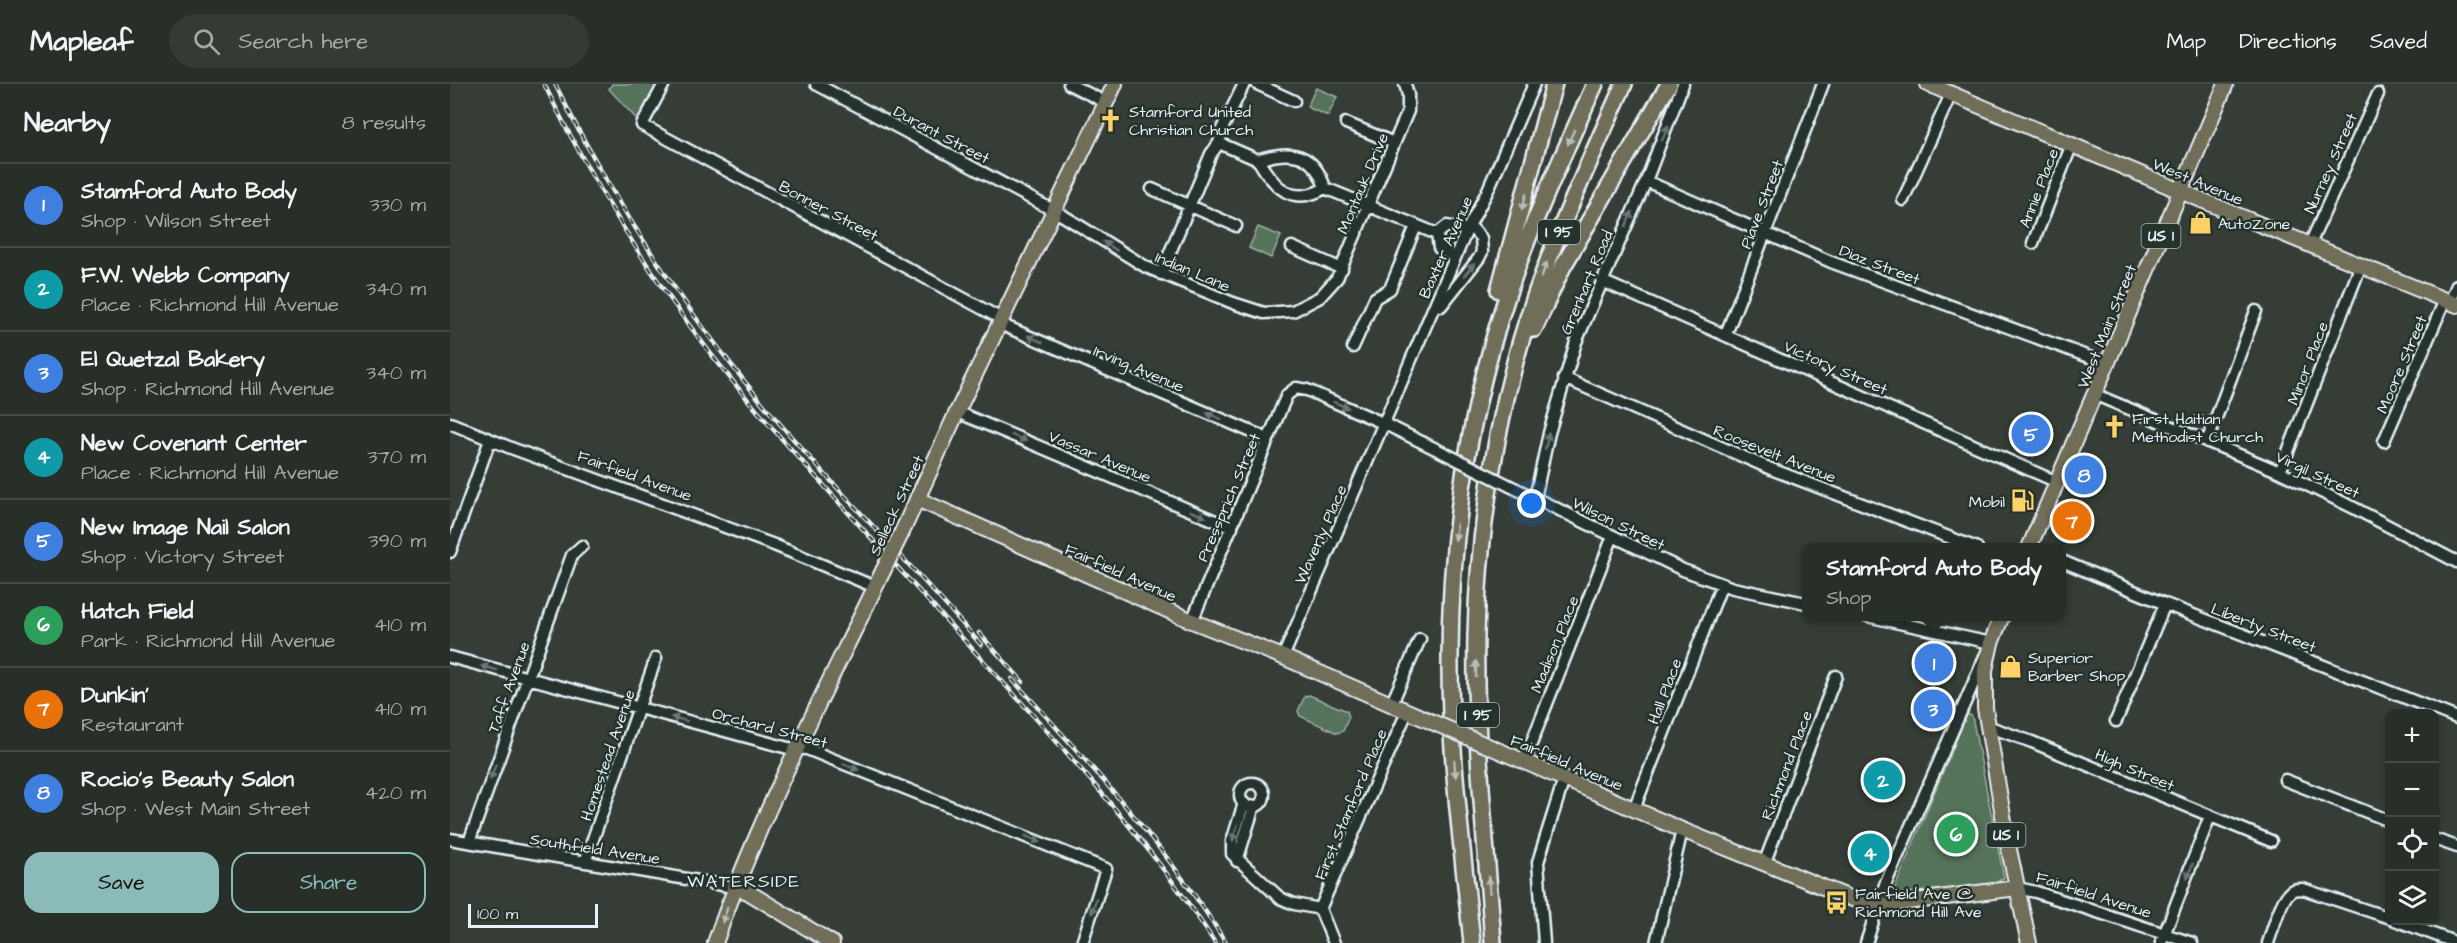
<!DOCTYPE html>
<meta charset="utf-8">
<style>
body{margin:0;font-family:"Architects Daughter",sans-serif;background:#343a34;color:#f1f3f6}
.controls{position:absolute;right:18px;bottom:18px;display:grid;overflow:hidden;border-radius:12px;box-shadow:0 2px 4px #0004}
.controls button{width:54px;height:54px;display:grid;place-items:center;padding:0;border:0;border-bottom:2px solid #444a45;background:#282e28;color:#f1f3f6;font:30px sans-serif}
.scale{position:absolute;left:18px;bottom:15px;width:130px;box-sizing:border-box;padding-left:6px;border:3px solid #e8f1f8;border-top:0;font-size:16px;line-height:21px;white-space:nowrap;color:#e8f1f8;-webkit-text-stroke:4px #26332d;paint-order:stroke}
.you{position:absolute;left:1082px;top:420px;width:21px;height:21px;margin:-15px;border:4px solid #fff;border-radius:50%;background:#1a73e8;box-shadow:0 0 0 9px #1a73e833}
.badge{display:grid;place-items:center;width:39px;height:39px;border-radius:50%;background:#8bbbb9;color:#fff;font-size:20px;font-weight:700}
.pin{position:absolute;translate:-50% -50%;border:3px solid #fff;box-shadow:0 2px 6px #0006}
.popup{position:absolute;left:1352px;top:459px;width:264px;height:78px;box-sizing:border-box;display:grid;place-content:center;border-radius:12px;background:#282e28;filter:drop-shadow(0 2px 4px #0005);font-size:20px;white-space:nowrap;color:#a5a8a8}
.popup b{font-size:22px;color:#f1f3f6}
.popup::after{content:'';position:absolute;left:50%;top:100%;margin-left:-12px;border:12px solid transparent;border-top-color:#282e28}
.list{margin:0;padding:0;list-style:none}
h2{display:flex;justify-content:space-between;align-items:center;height:78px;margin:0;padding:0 24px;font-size:26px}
h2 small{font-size:20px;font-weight:400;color:#a5a8a8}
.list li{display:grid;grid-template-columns:39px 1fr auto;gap:18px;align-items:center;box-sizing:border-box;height:84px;padding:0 24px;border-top:2px solid #444a45}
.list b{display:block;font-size:22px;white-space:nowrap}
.list p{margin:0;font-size:20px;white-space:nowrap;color:#a5a8a8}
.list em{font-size:20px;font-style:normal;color:#a5a8a8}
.actions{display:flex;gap:12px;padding:18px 24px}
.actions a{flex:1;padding:14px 0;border:2px solid #8bbbb9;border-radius:18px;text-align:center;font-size:21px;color:#8bbbb9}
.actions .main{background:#8bbbb9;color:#111}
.icon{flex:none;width:33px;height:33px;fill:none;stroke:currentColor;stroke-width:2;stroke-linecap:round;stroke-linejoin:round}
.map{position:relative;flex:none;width:2007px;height:859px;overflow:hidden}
header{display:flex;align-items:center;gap:36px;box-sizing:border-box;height:84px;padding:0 30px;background:#282e28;border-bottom:2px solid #444a45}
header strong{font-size:28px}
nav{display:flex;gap:33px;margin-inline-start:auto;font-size:21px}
.search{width:420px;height:54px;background:#343a34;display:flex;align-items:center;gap:15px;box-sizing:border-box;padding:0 21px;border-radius:33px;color:#a5a8a8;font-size:22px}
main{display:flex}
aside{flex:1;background:#282e28}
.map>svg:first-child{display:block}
</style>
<header>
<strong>Mapleaf</strong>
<div class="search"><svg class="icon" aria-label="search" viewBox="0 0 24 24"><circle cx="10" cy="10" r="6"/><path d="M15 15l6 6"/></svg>Search here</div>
<nav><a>Map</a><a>Directions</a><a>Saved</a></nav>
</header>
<main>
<aside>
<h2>Nearby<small>8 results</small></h2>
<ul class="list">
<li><span class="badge" style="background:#3f7fe0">1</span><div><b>Stamford Auto Body</b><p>Shop · Wilson Street</p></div><em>330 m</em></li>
<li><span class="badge" style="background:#0f9aa8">2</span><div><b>F.W. Webb Company</b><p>Place · Richmond Hill Avenue</p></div><em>340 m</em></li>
<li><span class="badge" style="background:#3f7fe0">3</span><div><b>El Quetzal Bakery</b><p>Shop · Richmond Hill Avenue</p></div><em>340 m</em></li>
<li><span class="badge" style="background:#0f9aa8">4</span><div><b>New Covenant Center</b><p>Place · Richmond Hill Avenue</p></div><em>370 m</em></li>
<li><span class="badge" style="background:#3f7fe0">5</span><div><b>New Image Nail Salon</b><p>Shop · Victory Street</p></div><em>390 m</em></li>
<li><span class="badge" style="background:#2e9e5b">6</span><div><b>Hatch Field</b><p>Park · Richmond Hill Avenue</p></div><em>410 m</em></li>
<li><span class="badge" style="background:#e8710a">7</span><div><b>Dunkin'</b><p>Restaurant</p></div><em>410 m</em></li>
<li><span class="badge" style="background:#3f7fe0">8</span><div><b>Rocio's Beauty Salon</b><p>Shop · West Main Street</p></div><em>420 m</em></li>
</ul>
<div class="actions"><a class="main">Save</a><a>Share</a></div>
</aside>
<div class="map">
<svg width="2007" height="859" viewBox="0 0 2007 859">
<rect width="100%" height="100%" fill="#353d36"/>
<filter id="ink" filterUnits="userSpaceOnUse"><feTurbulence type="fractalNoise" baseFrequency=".0167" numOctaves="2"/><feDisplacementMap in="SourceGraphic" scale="12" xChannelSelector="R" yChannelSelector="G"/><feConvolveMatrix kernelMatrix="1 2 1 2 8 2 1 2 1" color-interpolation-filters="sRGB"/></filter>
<g filter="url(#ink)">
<path fill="#55725a" stroke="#9eb2a9" stroke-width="1.5" d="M162 0H215L192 41 159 5Z
M866 4 887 13 878 32 857 23Z
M808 143 831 152 821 174 799 164Z
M859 611 897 627 899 633 893 647 887 649 850 632 848 627 855 612Z
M1517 630 1522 632 1554 794 1549 795 1550 800 1445 814 1444 806Z"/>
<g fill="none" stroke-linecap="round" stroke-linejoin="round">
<defs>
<path id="minor" d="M214 0 192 41 546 232 557 243 818 355
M366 0 612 131 696 183 783 219 814 229 843 227 870 213 887 194 958 27V11L955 0
M619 0 655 18
M807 0 844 17
M896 39 944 59
M769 59 808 76
M808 76C840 65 864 68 875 104
M808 76C824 103 842 123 875 104
M1196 97 1381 178 1658 280
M875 104 987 150
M702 105 786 142
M1453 116 1501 10
M1583 159 1622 60
M1860 160 1928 10
M842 163 892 185
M1005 174 989 164 987 150 997 142 1017 146
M711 190 761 70 769 59 772 45 794 0
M1152 197 1607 398
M2000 218 2007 201
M991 222 1029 174 1032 168 1031 154 1020 142
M1276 250 1373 0
M903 263 925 214 940 205 966 142
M1114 294 1321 385 1527 464
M1646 311 1830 388 1904 424 2007 478
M507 328 782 444
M0 339 61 364 324 461 425 503
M1934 357 1995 216
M1757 358 1806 227
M1830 388 1911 181
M1060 402 1233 486 1283 504 1356 519
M1085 414 1099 349 1126 258 1196 97 1233 0
M0 468 40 356
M1612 477 1715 520 2007 634
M742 537 833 320 837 311 846 304 857 306 935 340 996 370
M0 573 338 664 357 665 656 785 632 859
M833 573 1017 146 1037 108 1084 0
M941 621 970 555
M1666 637 1715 520
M1537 642 1582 658 1821 757
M1074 678 1163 452
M1835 696 1940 737
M790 711a12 12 0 1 1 24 0a12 12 0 1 1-24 0Z
M794 719 782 757V770L830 814 844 820 870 825
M1184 725 1272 500
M0 755 284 803
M1984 755 2007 763
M19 758 122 471 132 462
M787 777 804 722
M135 778 206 574
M1314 780 1386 592
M1567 804 1586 808 1742 859
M1945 836 2007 859
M884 859 870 825 957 628
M1094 859 1088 778 1114 695
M1206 859 1232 746
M1416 859 1435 801 1541 559 1417 532
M1711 859 1760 732
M1818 859C1822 848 1832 810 1843 806 1846 805 1850 805 1853 805L1940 834"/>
<path id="major" d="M1478 0 1787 131 2007 221
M467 415 742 537 833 573 982 638
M452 448 507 328 665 0
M1579 464 1776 0
M1552 532 1541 559 1535 586V624L1557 756 1579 859
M1052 668 1232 746 1410 818 1426 822 1567 804
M284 803 298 808 382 859
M265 859C310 730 374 610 433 487"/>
<path id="highway" d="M1049 206 1104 0
M1084 245 1112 184 1219 0
M1022 859C1013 768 1000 675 1000 584 999 457 1018 330 1058 209 1082 137 1114 69 1145 0
M1043 859C1036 757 1024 654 1026 551 1028 458 1042 364 1066 274 1092 178 1134 90 1174 0"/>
</defs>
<use href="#minor" stroke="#e8f1f8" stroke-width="15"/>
<use href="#major" stroke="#e8f1f8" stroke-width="18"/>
<use href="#highway" stroke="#e8f1f8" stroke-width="20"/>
<use href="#minor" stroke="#26332d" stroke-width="10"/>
<use href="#major" stroke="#706e59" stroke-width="14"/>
<use href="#highway" stroke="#706e59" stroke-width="15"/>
<defs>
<path id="rail" d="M94 0C147 108 212 212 289 305 314 336 342 366 369 396 438 474 509 550 580 628 647 702 711 775 765 859
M105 0C157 106 221 206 295 298 369 390 455 472 531 561
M529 549 573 598
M562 595C639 679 716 762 776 859"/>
</defs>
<use href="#rail" stroke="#e8f1f8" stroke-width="4.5"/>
<use href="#rail" stroke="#26332d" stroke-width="2" stroke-dasharray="7" stroke-linecap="butt"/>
<defs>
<path id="minor-bridge" d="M996 370 1060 402"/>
<path id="major-bridge" d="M433 487 452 448
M982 638 1052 668"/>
</defs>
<use href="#minor-bridge" stroke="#e8f1f8" stroke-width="15" stroke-linecap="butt"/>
<use href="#major-bridge" stroke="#e8f1f8" stroke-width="18" stroke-linecap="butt"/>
<use href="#minor-bridge" stroke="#26332d" stroke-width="10"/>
<use href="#major-bridge" stroke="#706e59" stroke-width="14"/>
</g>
<defs><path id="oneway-solid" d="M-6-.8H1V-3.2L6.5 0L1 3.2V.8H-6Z" transform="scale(1.5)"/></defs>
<g fill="#6a7674">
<use href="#oneway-solid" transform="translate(1215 49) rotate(-68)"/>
<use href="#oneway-solid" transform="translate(1179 135) rotate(-66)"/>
<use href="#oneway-solid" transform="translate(660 162) rotate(-147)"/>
<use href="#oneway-solid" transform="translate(1019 186) rotate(-50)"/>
<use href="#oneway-solid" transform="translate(585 255) rotate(-156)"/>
<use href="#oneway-solid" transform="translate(891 321) rotate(23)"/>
<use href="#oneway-solid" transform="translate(764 332) rotate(-157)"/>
<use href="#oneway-solid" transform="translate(569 354) rotate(23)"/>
<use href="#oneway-solid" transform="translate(1097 357) rotate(-77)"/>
<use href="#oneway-solid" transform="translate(748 430) rotate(23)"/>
<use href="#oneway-solid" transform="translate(39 584) rotate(-165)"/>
<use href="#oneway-solid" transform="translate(229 635) rotate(-165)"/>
<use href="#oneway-solid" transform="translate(401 683) rotate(22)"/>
<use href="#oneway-solid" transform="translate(43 688) rotate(110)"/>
<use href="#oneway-solid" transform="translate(785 749) rotate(106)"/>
<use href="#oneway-solid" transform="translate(583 755) rotate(22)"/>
<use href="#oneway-solid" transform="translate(1740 787) rotate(110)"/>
<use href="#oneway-solid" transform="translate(644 822) rotate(108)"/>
</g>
<g fill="#b8bdb8">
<use href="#oneway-solid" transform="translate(1121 53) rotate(114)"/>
<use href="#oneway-solid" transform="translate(1074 118) rotate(104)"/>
<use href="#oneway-solid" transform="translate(1094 186) rotate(-70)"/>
<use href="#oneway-solid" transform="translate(1006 448) rotate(96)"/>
<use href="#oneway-solid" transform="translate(1026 585) rotate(-91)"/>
<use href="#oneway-solid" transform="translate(1005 685) rotate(85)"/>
<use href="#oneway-solid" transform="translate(1039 801) rotate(-94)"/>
<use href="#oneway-solid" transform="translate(275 831) rotate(108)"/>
</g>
</g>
<defs>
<symbol id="church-bare" viewBox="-9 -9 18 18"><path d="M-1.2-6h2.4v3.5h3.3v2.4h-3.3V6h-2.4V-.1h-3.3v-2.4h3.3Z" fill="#ffd166" stroke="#26332d" stroke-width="2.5" paint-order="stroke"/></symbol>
<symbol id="shop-bare" viewBox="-9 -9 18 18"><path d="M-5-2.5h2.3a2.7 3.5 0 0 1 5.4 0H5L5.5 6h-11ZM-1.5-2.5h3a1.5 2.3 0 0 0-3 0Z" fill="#ffd166" stroke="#26332d" stroke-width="2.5" paint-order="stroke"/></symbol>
<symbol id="fuel-bare" viewBox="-9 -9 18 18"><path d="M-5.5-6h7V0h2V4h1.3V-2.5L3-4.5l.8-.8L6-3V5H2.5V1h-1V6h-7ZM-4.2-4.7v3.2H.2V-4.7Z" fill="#ffd166" stroke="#26332d" stroke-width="2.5" paint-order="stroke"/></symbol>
<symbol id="bus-bare" viewBox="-9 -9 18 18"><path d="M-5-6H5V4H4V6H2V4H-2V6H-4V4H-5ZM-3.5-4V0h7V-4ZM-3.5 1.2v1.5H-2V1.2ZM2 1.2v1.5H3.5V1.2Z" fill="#ffd166" stroke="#26332d" stroke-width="2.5" paint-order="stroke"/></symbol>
</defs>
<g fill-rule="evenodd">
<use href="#church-bare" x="644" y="20" width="33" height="33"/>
<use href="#shop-bare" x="1734" y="122" width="33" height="33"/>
<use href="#church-bare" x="1648" y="326" width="33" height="33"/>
<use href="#fuel-bare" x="1556" y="400" width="33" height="33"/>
<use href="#shop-bare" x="1544" y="566" width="33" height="33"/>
<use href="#bus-bare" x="1370" y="802" width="33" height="33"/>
</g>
<g text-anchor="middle" stroke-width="5" stroke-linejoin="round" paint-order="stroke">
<g fill="#26332d" stroke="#aeb8bb" stroke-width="1.5">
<rect x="1088" y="136" width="42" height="24" rx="4.5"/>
<rect x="1691.5" y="140" width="39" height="24" rx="4.5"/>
<rect x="1007" y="619" width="42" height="24" rx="4.5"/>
<rect x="1536.5" y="739" width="39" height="24" rx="4.5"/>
</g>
<g font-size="15" font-weight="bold" fill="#e8f1f8">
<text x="1109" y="153">I 95</text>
<text x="1711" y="157">US 1</text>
<text x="1028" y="636">I 95</text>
<text x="1556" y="756">US 1</text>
</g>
<g font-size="16" fill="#e8f1f8" stroke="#26332d" text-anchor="start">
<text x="679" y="33">Stamford United<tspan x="679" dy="18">Christian Church</tspan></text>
<text x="1768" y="145">AutoZone</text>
<text x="1682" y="340">First Haitian<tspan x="1682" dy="18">Methodist Church</tspan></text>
<text x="1555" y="423" text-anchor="end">Mobil</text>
<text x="1578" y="579">Superior<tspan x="1578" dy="18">Barber Shop</tspan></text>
<text x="1405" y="815">Fairfield Ave @<tspan x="1405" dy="18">Richmond Hill Ave</tspan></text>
</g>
<g font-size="16" fill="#e8f1f8" stroke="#26332d">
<text transform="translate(492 50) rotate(28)" y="6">Durant Street</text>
<text transform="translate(1880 79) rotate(-66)" y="6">Nurney Street</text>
<text transform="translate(1748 97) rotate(23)" y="6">West Avenue</text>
<text transform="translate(912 99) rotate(-67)" y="6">Montauk Drive</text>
<text transform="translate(1588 104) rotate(-69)" y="6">Annie Place</text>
<text transform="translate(1311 120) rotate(-69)" y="6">Piave Street</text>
<text transform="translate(379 126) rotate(28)" y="6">Bonner Street</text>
<text transform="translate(995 163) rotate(-66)" y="6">Baxter Avenue</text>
<text transform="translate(1430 180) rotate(21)" y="6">Diaz Street</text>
<text transform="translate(743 187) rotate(23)" y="6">Indian Lane</text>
<text transform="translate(1136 198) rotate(-67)" y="6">Grenhart Road</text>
<text transform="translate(1656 242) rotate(-68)" y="6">West Main Street</text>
<text transform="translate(1857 279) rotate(-69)" y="6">Minor Place</text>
<text transform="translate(1951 280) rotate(-67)" y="6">Moore Street</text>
<text transform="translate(1386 283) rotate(24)" y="6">Victory Street</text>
<text transform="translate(689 284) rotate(23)" y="6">Irving Avenue</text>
<text transform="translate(1325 369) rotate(22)" y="6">Roosevelt Avenue</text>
<text transform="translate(650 372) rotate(23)" y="6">Vassar Avenue</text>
<text transform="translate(1868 390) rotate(25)" y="6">Virgil Street</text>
<text transform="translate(185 391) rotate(20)" y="6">Fairfield Avenue</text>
<text transform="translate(778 413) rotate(-67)" y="6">Pressprich Street</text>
<text transform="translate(446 421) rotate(-65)" y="6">Selleck Street</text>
<text transform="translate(1169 439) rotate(26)" y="6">Wilson Street</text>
<text transform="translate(870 450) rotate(-66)" y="6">Waverly Place</text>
<text transform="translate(671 488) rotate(24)" y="6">Fairfield Avenue</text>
<text transform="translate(1814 543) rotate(21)" y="6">Liberty Street</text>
<text transform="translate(1104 560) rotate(-68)" y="6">Madison Place</text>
<text transform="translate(58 603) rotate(-70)" y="6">Taff Avenue</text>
<text transform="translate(1214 607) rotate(-69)" y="6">Hall Place</text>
<text transform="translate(320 643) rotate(15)" y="6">Orchard Street</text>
<text transform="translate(157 671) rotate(-71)" y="6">Homestead Avenue</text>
<text transform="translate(1117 678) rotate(23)" y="6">Fairfield Avenue</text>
<text transform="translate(1336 681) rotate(-69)" y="6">Richmond Place</text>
<text transform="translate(1685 685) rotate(23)" y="6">High Street</text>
<text transform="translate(900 720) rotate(-67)" y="6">First Stamford Place</text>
<text transform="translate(145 764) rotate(9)" y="6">Southfield Avenue</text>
<text transform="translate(1644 810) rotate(18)" y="6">Fairfield Avenue</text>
</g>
<g font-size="18" letter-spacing="1.5" fill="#e8f1f8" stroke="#26332d">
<text x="294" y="803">WATERSIDE</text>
</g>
</g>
</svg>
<div class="controls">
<button>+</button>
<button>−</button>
<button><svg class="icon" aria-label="locate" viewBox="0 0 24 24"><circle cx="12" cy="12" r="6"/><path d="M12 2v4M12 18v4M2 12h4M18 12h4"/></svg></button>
<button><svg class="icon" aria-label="layers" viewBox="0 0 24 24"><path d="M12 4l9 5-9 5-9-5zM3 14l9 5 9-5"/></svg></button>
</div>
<div class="scale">100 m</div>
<div class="you"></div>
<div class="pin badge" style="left:1484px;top:579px;background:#3f7fe0">1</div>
<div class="popup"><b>Stamford Auto Body</b>Shop</div>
<div class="pin badge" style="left:1433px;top:696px;background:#0f9aa8">2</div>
<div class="pin badge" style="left:1483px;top:625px;background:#3f7fe0">3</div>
<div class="pin badge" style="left:1420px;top:769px;background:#0f9aa8">4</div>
<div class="pin badge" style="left:1581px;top:350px;background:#3f7fe0">5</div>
<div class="pin badge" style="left:1506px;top:750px;background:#2e9e5b">6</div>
<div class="pin badge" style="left:1622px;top:437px;background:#e8710a">7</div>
<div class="pin badge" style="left:1634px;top:391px;background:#3f7fe0">8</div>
</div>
</main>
